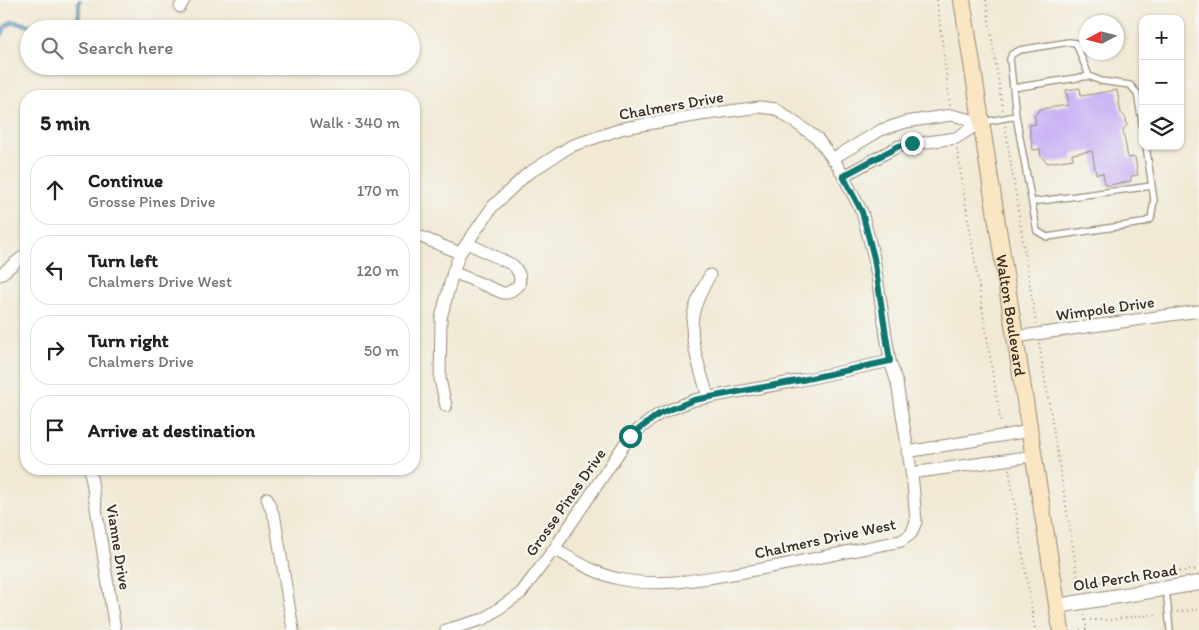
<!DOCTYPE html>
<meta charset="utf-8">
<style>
body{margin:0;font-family:Itim,sans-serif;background:#f6f6f6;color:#202124}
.controls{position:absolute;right:15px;top:15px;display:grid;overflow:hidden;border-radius:10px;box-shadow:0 1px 4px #0004}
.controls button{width:45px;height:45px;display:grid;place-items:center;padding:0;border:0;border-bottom:1px solid #e0e0e0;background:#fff;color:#202124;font:25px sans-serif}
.compass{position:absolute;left:1079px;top:15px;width:45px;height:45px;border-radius:50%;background:#fff;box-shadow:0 1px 4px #0004;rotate:263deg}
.stop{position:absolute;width:15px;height:15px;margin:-11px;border:4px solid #0f766e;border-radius:50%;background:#fff}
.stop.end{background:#0f766e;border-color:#fff;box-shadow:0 1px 5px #0008}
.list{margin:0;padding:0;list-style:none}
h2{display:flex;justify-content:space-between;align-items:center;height:65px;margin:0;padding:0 20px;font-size:21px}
h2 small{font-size:16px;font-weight:400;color:#757577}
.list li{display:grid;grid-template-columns:32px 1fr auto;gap:15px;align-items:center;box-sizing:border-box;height:70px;margin:0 10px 10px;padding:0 10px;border:1px solid #e0e0e0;border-radius:20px}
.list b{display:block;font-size:19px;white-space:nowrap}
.list p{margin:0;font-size:16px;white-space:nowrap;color:#757577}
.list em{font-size:16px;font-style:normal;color:#757577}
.icon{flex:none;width:28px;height:28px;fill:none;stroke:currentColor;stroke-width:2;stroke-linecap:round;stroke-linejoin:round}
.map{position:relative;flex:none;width:1199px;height:630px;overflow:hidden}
.search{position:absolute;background:#fff;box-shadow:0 1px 4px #0004;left:20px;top:20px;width:400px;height:55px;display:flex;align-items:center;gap:12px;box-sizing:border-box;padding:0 18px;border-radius:28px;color:#757577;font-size:19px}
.panel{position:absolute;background:#fff;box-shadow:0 1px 4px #0004;left:20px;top:90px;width:400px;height:385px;border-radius:20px}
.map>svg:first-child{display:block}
</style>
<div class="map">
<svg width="1199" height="630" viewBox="0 0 1199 630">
<rect width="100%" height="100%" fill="#f6f6f2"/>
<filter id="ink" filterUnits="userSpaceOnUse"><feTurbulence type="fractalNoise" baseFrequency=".02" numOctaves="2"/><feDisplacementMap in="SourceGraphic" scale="10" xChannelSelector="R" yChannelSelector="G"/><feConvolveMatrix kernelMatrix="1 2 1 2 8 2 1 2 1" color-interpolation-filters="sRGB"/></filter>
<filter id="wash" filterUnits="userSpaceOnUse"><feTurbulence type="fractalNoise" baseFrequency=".0096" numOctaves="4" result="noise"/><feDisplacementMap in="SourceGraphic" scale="20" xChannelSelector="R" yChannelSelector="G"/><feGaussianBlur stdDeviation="1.12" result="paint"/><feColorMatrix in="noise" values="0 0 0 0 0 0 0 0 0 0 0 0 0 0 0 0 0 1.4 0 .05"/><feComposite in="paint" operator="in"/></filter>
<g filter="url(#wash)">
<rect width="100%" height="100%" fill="#f1e9d4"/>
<path fill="#58a8d2" stroke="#4a6978" d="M78 0H81C79 10 83 21 74 29L35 28 13 24 7 27 0 41C0 31 3 23 13 20L35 25 73 26 77 21Z"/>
<g id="blocks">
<path fill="#c3a9f4" d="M1080 88 1081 96 1117 90 1121 113 1126 118 1127 125 1123 130 1128 158 1135 157 1138 175 1131 176V181L1105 186 1103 173 1096 174 1092 151 1072 154 1073 159 1048 163 1041 157 1040 149 1033 150 1029 125 1036 124 1034 116 1040 109 1069 105 1066 90Z"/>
</g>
</g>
<g filter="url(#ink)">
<use href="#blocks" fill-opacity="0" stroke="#968a79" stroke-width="1"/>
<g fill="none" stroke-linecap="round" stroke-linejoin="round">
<defs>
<path id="service" d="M1013 88 1089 76
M984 122 1016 116
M1143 128 1137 93 1130 85 1101 81 1089 76 1076 43 1069 42 1020 50 1012 54 1010 59 1016 116 1037 231 1047 237 1142 223 1151 219 1154 200 1146 146
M1032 202 1152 186
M1166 588 1170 630"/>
<path id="minor" d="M180 7 184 0
M832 159 881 130 906 122 951 115 981 122
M843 176 899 146 956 138 981 122
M414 234 460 253
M453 272 503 293H508L519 285C521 276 519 272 513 265L467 243
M0 275 26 254
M1015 337 1199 311
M708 397C701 370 687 338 694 311 697 299 704 286 710 275
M446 406 440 379 441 318 453 272 460 253 493 206 527 174 571 146 624 128 700 115 760 107 776 109 817 138 838 166 862 212 874 258 890 361 897 383 913 483 916 522 911 534 901 541C849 551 796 563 744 572 702 579 661 588 619 579 596 574 574 560 554 549
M907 452 1030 431
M90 469 115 630
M911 473 1034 456
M267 498 275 519 293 630
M446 630 484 619 521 593 554 549 630 436 659 414 694 400 802 380 890 361"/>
<path id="tertiary" d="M1057 606 1199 583"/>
<g id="secondary">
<path id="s1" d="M962 0 1061 630"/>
</g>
</defs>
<use href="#service" stroke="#968a79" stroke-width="8"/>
<use href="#minor" stroke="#968a79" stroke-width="13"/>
<use href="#tertiary" stroke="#968a79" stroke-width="16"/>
<use href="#secondary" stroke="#968a79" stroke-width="18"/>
<path stroke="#968a79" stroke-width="2" stroke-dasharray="1 4" stroke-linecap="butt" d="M937 0 950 105
M986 0 1003 111
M1005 126 1036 324
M957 149 1001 425
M1039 343 1080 590
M1009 469 1035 630
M1080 585 1199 569
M1177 612 1199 609
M1084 615 1087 630
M1085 620H1107L1159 614
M1080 630 1086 629"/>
<use href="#service" stroke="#fff" stroke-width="5.5"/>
<use href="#minor" stroke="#fff" stroke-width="11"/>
<use href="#tertiary" stroke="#fff" stroke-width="14"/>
<use href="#secondary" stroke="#fbe6c4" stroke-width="16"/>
</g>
</g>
<g fill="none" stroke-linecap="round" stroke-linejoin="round" filter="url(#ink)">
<path stroke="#0f766e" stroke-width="6" d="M630 436 659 414 694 400 802 380 890 361 874 258 862 212 843 176 899 146 912 143"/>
</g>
<g text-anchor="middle" stroke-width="4.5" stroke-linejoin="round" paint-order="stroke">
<g font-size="16" fill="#3b2a1e" stroke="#f6f6f2">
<text transform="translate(671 105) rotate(-10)" y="6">Chalmers Drive</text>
<text transform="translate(1105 308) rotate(-8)" y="6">Wimpole Drive</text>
<text dy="6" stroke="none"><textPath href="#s1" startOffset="319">Walton Boulevard</textPath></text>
<text transform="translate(565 502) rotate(-55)" y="6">Grosse Pines Drive</text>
<text transform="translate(825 538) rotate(-12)" y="6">Chalmers Drive West</text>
<text transform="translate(119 547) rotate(81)" y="6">Vianne Drive</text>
<text transform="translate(1125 577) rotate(-9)" y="6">Old Perch Road</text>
</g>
</g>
</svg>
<div class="controls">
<button>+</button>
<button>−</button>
<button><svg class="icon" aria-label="layers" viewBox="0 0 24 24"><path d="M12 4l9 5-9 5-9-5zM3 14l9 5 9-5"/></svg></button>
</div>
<svg class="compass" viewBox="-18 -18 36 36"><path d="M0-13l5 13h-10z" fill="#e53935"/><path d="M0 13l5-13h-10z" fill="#757577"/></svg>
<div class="stop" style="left:630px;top:436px"></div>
<div class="stop end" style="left:912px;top:143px"></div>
<div class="search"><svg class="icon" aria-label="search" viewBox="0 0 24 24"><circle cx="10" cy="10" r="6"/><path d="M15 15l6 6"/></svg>Search here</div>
<section class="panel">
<h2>5 min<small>Walk · 340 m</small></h2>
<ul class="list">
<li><svg class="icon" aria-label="ahead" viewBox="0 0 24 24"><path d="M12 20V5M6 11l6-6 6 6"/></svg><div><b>Continue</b><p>Grosse Pines Drive</p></div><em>170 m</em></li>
<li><svg class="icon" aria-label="left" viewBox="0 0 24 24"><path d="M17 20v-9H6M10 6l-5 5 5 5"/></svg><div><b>Turn left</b><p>Chalmers Drive West</p></div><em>120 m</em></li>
<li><svg class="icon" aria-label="right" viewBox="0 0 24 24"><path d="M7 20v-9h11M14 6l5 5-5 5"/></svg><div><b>Turn right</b><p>Chalmers Drive</p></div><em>50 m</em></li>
<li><svg class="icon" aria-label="arrive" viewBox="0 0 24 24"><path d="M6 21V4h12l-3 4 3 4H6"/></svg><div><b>Arrive at destination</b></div></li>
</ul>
</section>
</div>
